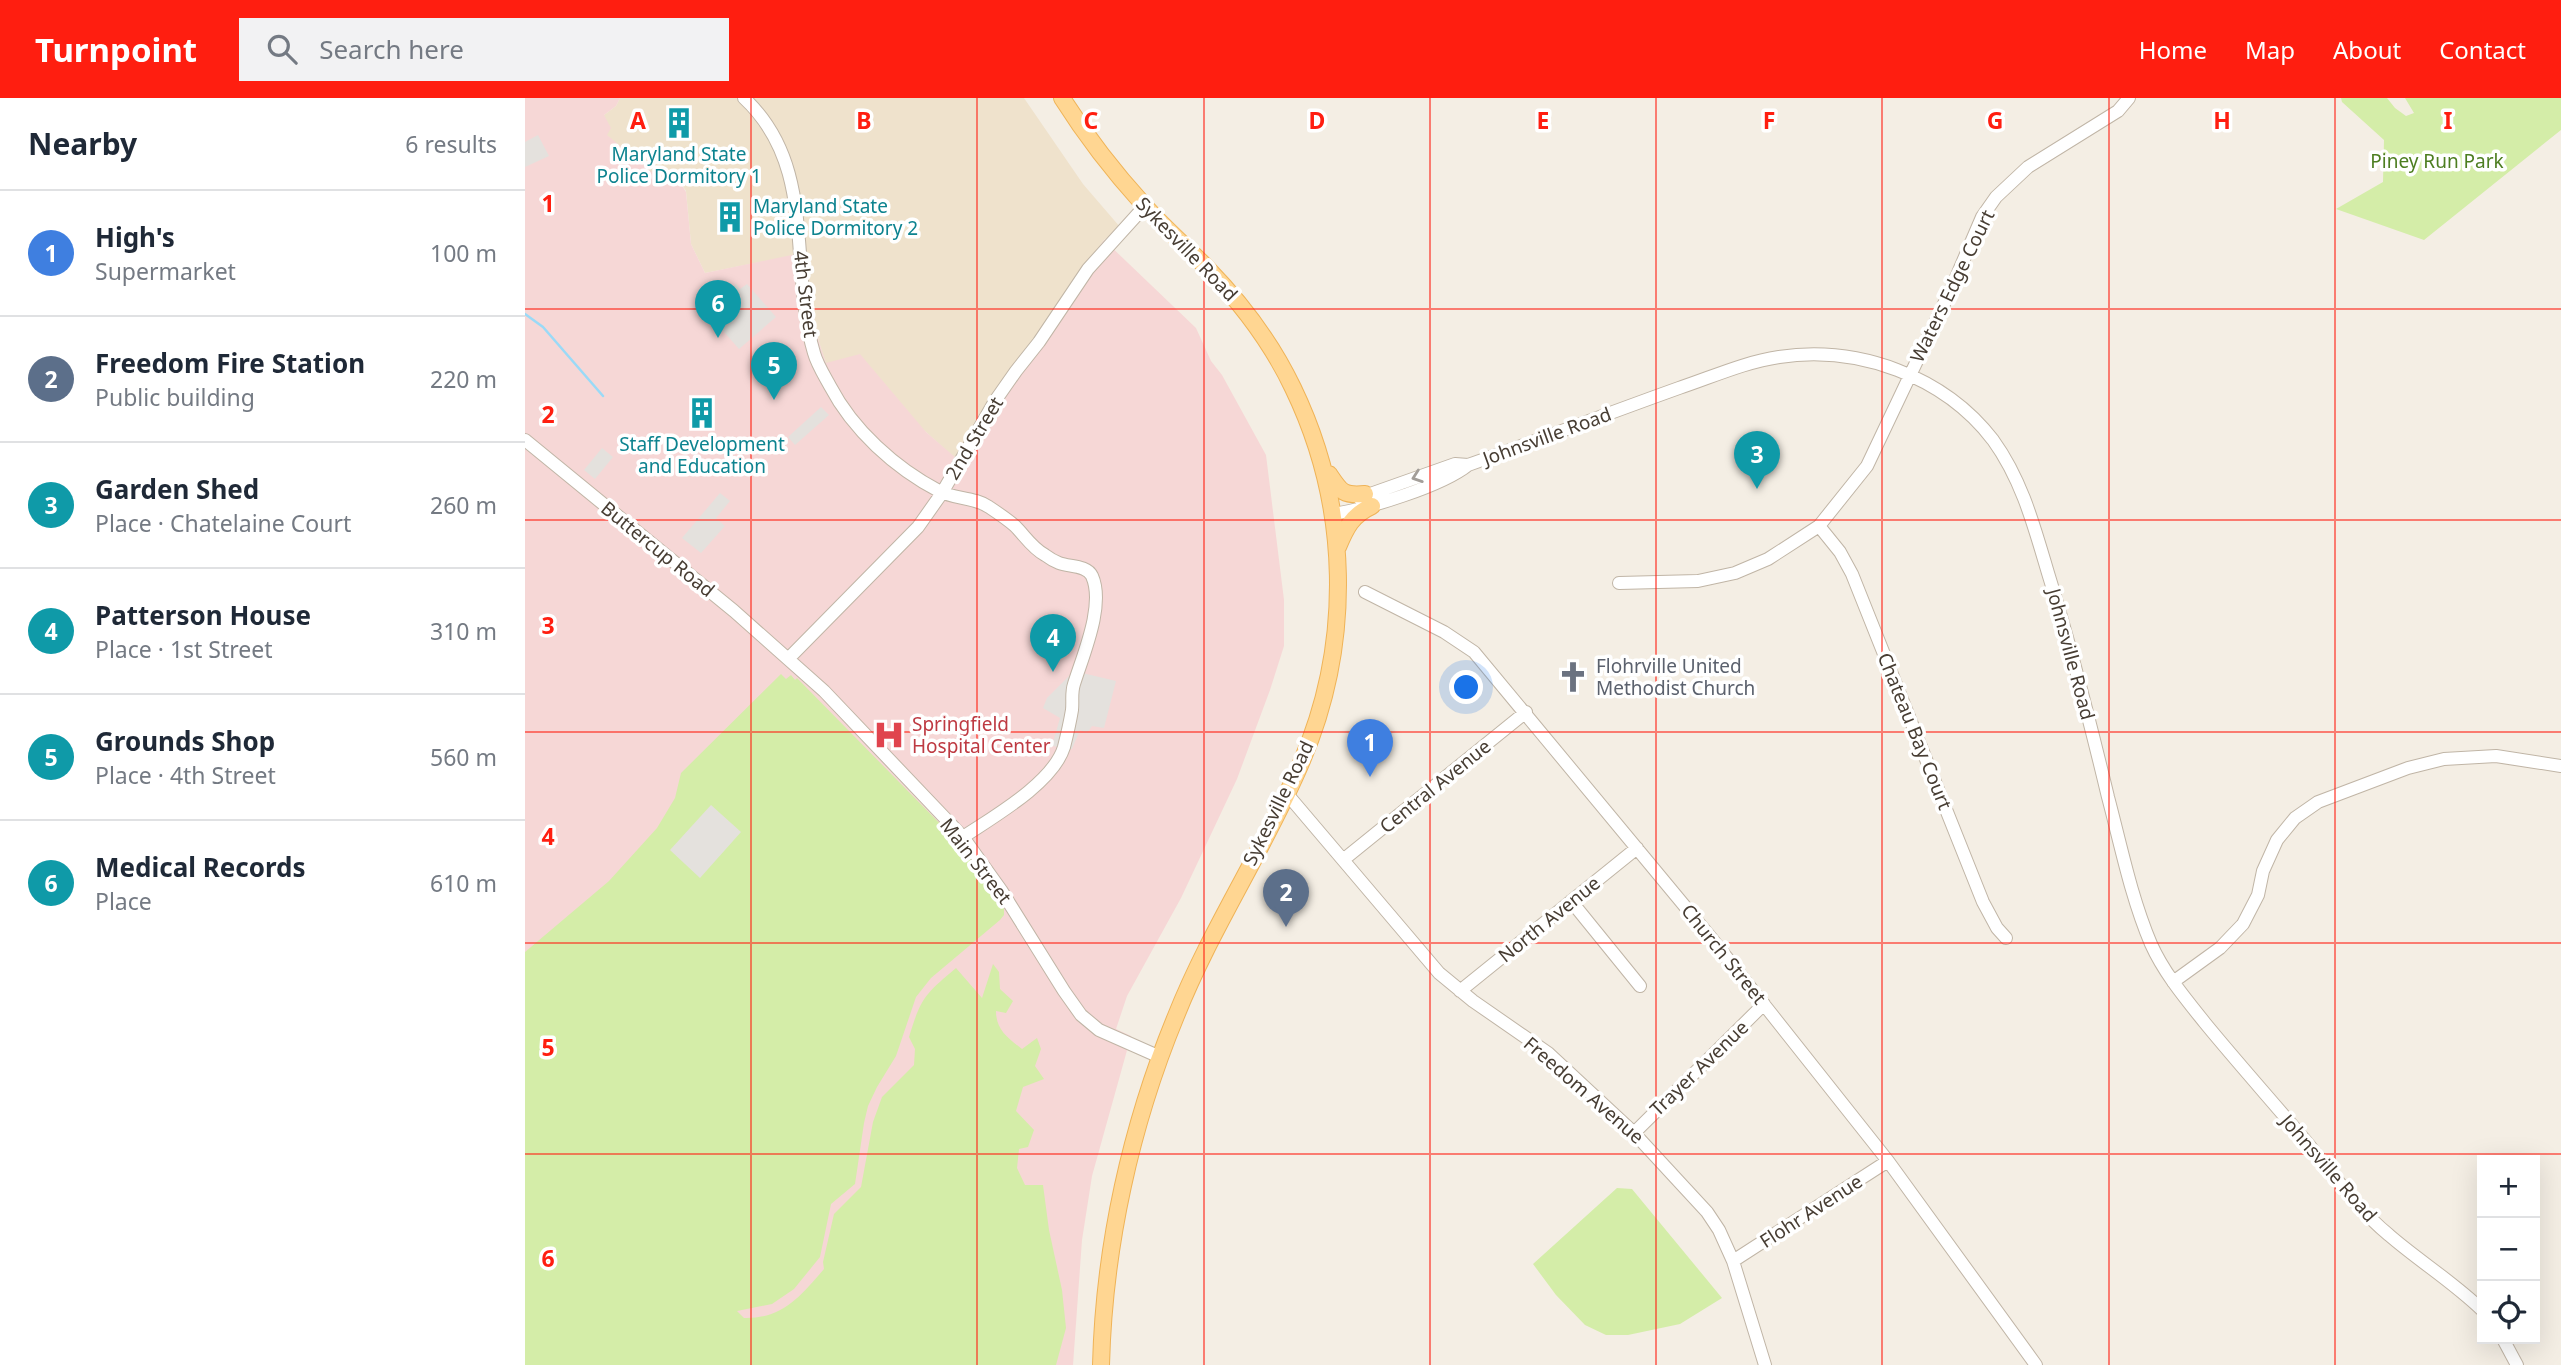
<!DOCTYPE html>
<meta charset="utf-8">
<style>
body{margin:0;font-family:"Noto Sans",sans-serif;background:#f2f2f3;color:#1f2937}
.controls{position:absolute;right:21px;bottom:21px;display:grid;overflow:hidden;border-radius:0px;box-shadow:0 7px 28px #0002}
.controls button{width:63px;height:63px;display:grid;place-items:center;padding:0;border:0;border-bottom:2px solid #e0e1e3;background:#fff;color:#1f2937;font:35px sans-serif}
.you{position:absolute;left:942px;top:590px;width:24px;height:24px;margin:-18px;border:5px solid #fff;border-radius:50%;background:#1a73e8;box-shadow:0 0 0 10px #1a73e833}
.badge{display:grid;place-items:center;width:46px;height:46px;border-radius:50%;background:#ff1e10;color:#fff;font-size:23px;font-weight:700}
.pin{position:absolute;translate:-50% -58px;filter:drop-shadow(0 2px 4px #0008)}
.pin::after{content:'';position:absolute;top:37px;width:24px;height:21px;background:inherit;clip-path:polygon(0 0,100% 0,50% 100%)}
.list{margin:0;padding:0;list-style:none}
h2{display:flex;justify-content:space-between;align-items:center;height:91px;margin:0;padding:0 28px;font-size:30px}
h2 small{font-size:23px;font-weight:400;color:#747a83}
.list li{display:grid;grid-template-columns:46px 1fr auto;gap:21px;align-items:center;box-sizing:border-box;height:126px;padding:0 28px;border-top:2px solid #e0e1e3}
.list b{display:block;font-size:26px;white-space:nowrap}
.list p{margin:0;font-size:23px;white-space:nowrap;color:#747a83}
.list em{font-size:23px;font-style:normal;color:#747a83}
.icon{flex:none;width:38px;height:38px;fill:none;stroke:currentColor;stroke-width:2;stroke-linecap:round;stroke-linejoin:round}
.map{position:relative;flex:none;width:2036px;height:1267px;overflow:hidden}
header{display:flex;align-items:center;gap:42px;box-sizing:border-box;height:98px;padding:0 35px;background:#ff1e10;color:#fff}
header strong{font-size:33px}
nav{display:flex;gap:38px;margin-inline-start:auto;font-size:24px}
.search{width:490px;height:63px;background:#f2f2f3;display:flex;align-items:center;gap:18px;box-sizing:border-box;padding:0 24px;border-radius:0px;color:#747a83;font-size:26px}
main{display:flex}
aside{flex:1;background:#fff}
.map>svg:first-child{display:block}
</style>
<header>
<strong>Turnpoint</strong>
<div class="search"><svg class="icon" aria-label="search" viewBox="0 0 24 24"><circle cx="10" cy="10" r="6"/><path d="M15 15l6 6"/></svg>Search here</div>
<nav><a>Home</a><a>Map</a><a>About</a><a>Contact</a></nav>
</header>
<main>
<aside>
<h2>Nearby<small>6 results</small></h2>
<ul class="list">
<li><span class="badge" style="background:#3f7fe0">1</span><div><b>High's</b><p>Supermarket</p></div><em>100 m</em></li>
<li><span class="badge" style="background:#5c6f8a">2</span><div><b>Freedom Fire Station</b><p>Public building</p></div><em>220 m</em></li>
<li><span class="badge" style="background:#0f9aa8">3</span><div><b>Garden Shed</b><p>Place · Chatelaine Court</p></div><em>260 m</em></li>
<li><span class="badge" style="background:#0f9aa8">4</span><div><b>Patterson House</b><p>Place · 1st Street</p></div><em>310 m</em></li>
<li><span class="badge" style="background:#0f9aa8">5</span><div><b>Grounds Shop</b><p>Place · 4th Street</p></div><em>560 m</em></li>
<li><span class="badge" style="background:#0f9aa8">6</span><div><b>Medical Records</b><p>Place</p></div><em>610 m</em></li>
</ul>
</aside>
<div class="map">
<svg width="2036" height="1267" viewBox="0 0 2036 1267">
<rect width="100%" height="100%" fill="#f4eee4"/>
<path fill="#efe2cc" d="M95 0H499L558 86 595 129 579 142 431 361 401 334 301 266 294 244 287 210 281 155 180 175 166 146 161 93 155 84H138L81 37 79 17 91 8Z"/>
<path fill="#f6d7d6" d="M0 0H95L91 8 79 17 86 30 82 37 138 83 145 76 155 84 161 94 166 146 180 175 281 154 287 210 294 244 301 265 335 256 401 334 431 360 489 269 579 142 671 230 686 263 697 277 741 357 759 502V548L745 592 712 681 656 800 602 898 591 931 606 938 567 1078 557 1142 548 1267H0Z"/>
<path fill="#d4eda8" d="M1816 0H1862L1870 10 1881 18 1889 15 1880 0H2036V32L1899 142 1811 111 1858 84 1859 42 1817 4Z
M256 576 261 581 266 577 270 582 272 580 433 744 471 795 479 810V817L475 822 406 880 391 899 371 958 352 989 343 1008 339 1025 330 1086 306 1106 295 1159 269 1191 247 1206 212 1213 219 1220C257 1221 275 1199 299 1171L298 1164 309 1116 336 1089 348 1024 357 999 389 967 390 951 384 939C396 900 399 897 431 870L457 900 468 866 474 874 475 891 488 903 481 915 471 913C471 932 483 940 497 951L512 940 516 951 510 968 519 981 498 989 491 1013 509 1032 503 1049 494 1051 492 1070 500 1087H518L524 1132 537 1192 541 1230 531 1267H0V854L84 783 132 730 150 700 156 675Z
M1092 1090 1107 1091 1197 1200 1155 1226 1103 1237H1081L1060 1227 1031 1197 1008 1166Z"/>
<path fill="#e4e1dd" d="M13 37 24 58 0 69V44Z
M211 186 215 191 222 186 251 219 214 251 185 218 190 214 186 208Z
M296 309 304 317 270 347 263 339Z
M77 350 88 359 70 381 59 372Z
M195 395 205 403 191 420 200 428 176 455 157 440Z
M549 573 591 583 579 630 567 628 562 635 555 632 547 651 527 648 535 620 518 610 522 600Z
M186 707 216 734 175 780 145 752Z"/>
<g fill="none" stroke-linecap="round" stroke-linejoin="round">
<path stroke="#9adaf7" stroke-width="2.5" d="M0 216 18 229 78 298"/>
<defs>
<path id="minor" d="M219 0C293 69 263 168 289 255 292 266 299 277 305 288 328 332 370 370 414 393 429 401 450 399 464 409 473 415 482 421 490 428 500 438 507 450 520 457 524 460 529 463 534 465 544 469 562 467 567 478 580 507 558 557 549 586 546 595 548 603 547 612 545 624 542 637 539 649 528 685 468 719 438 739
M0 342 209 513 299 593 438 739 476 792 539 893 556 917 574 932 635 959
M834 400 930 366 943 367
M808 416C842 411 917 388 943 367 1014 342 1084 315 1154 290 1187 279 1220 264 1254 259 1333 247 1419 278 1468 342 1497 382 1509 428 1523 475 1546 549 1565 624 1583 699 1596 748 1606 799 1626 846 1639 875 1660 900 1680 925 1712 964 1746 1002 1779 1041 1806 1073 1831 1110 1864 1137 1894 1163 1928 1184 1957 1212
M1294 428 1315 454 1327 476 1458 804 1472 830 1481 840
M1094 485 1173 483 1210 475 1243 461 1294 428 1342 368 1427 189 1457 119 1471 99 1503 69 1593 13 1604 0
M840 494 919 534 949 554 1187 841 1363 1063 1511 1267
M264 560 393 429 417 395 470 303 491 273 514 244 563 171 620 108
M762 696 914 875 948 903 1023 955 1109 1035 1182 1114 1194 1132 1208 1163 1240 1267
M818 762 1001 614
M1046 803 1115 888
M1648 884 1695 850 1718 826 1733 797 1738 773 1752 742 1770 720 1793 704 1883 670 1919 661 1971 658 2036 668
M935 893 1112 750
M1109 1035 1239 906
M1208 1163 1363 1063
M1978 1241 1992 1267"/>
<path id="major" d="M537 0C561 38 588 73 618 106 638 129 662 149 683 171 717 206 747 246 768 290 825 408 828 545 776 665 739 752 686 830 651 918 606 1027 579 1148 576 1267
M804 376C816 394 818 398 840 396
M813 449C821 430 827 417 847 408"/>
</defs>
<use href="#minor" stroke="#c0b5a6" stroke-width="14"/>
<use href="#major" stroke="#efb357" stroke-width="18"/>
<use href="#minor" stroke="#fff" stroke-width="12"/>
<use href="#major" stroke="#ffd692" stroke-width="16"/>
</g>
<defs><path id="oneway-chevron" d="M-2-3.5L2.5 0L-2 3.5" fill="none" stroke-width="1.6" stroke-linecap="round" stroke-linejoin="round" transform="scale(1.75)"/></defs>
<use stroke="#a39e99" href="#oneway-chevron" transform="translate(892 379) rotate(161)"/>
<path fill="none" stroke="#ff1e10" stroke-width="2" stroke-opacity="0.55" d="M226 0V1267M452 0V1267M679 0V1267M905 0V1267M1131 0V1267M1357 0V1267M1584 0V1267M1810 0V1267M0 211H2036M0 422H2036M0 634H2036M0 845H2036M0 1056H2036"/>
<defs>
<symbol id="building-bare" viewBox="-9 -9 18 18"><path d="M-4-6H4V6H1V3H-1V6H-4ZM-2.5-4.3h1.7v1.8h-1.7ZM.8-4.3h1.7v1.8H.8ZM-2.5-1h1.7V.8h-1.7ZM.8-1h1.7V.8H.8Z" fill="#0f9aa8" stroke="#fff" stroke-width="2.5" paint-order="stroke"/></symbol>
<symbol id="church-bare" viewBox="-9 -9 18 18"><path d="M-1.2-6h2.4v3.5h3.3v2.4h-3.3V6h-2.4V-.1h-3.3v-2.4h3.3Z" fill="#6b7280" stroke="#fff" stroke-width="2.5" paint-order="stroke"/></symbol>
<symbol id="hospital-bare" viewBox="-9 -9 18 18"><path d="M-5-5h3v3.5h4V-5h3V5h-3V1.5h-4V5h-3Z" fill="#e0444e" stroke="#fff" stroke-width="2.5" paint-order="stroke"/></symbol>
</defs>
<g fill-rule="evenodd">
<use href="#building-bare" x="132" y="3" width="44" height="44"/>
<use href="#building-bare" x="183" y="97" width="44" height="44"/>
<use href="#building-bare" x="155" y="293" width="44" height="44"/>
<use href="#church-bare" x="1026" y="557" width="44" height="44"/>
<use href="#hospital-bare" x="342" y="615" width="44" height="44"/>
</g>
<g text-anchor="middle" stroke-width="7" stroke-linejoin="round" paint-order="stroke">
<g font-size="19" fill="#0d838f" stroke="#fff">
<text x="154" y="63">Maryland State<tspan x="154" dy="22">Police Dormitory 1</tspan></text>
<text x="228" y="115" text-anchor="start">Maryland State<tspan x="228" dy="22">Police Dormitory 2</tspan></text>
<text x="177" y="353">Staff Development<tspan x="177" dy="22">and Education</tspan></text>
</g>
<g font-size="19" fill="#4d7e21" stroke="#fff">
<text x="1912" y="70">Piney Run Park</text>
</g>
<g font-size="19" fill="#473d33" stroke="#fff">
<text transform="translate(662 151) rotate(46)" y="7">Sykesville Road</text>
<text transform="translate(1427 188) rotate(-64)" y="7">Waters Edge Court</text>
<text transform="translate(281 196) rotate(83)" y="7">4th Street</text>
<text transform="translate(1022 338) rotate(-20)" y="7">Johnsville Road</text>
<text transform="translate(449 340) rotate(-59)" y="7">2nd Street</text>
<text transform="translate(133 451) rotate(39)" y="7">Buttercup Road</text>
<text transform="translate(1546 556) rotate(75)" y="7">Johnsville Road</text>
<text transform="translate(1390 633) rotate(68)" y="7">Chateau Bay Court</text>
<text transform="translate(910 688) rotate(-39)" y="7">Central Avenue</text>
<text transform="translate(753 705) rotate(-64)" y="7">Sykesville Road</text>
<text transform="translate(451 763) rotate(52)" y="7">Main Street</text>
<text transform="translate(1024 821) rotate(-39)" y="7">North Avenue</text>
<text transform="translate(1199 856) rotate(51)" y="7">Church Street</text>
<text transform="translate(1174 970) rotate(-44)" y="7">Trayer Avenue</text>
<text transform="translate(1059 992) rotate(41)" y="7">Freedom Avenue</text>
<text transform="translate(1804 1070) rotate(49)" y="7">Johnsville Road</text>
<text transform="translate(1286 1113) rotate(-33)" y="7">Flohr Avenue</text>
</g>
<g font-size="19" fill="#5b616d" stroke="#fff" text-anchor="start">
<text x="1071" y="575">Flohrville United<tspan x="1071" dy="22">Methodist Church</tspan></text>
</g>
<g font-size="19" fill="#be3a42" stroke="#fff" text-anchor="start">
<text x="387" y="633">Springfield<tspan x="387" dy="22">Hospital Center</tspan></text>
</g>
</g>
<g font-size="23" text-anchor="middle" font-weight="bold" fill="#ff1e10" stroke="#fff" stroke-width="7" stroke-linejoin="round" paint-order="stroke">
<text x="113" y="31">A</text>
<text x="339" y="31">B</text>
<text x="566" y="31">C</text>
<text x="792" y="31">D</text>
<text x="1018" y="31">E</text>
<text x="1244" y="31">F</text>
<text x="1470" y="31">G</text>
<text x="1697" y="31">H</text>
<text x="1923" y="31">I</text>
<text x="23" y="114">1</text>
<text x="23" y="325">2</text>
<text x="23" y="536">3</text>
<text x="23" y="747">4</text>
<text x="23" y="958">5</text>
<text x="23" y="1169">6</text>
</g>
</svg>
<div class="controls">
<button>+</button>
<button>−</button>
<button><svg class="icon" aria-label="locate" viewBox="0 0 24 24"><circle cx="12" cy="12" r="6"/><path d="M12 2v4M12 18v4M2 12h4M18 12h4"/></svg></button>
</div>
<div class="you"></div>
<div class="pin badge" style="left:845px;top:679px;background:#3f7fe0">1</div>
<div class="pin badge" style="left:761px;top:829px;background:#5c6f8a">2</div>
<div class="pin badge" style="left:1232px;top:391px;background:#0f9aa8">3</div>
<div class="pin badge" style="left:528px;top:574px;background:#0f9aa8">4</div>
<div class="pin badge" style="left:249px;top:302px;background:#0f9aa8">5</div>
<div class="pin badge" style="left:193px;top:240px;background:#0f9aa8">6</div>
</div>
</main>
